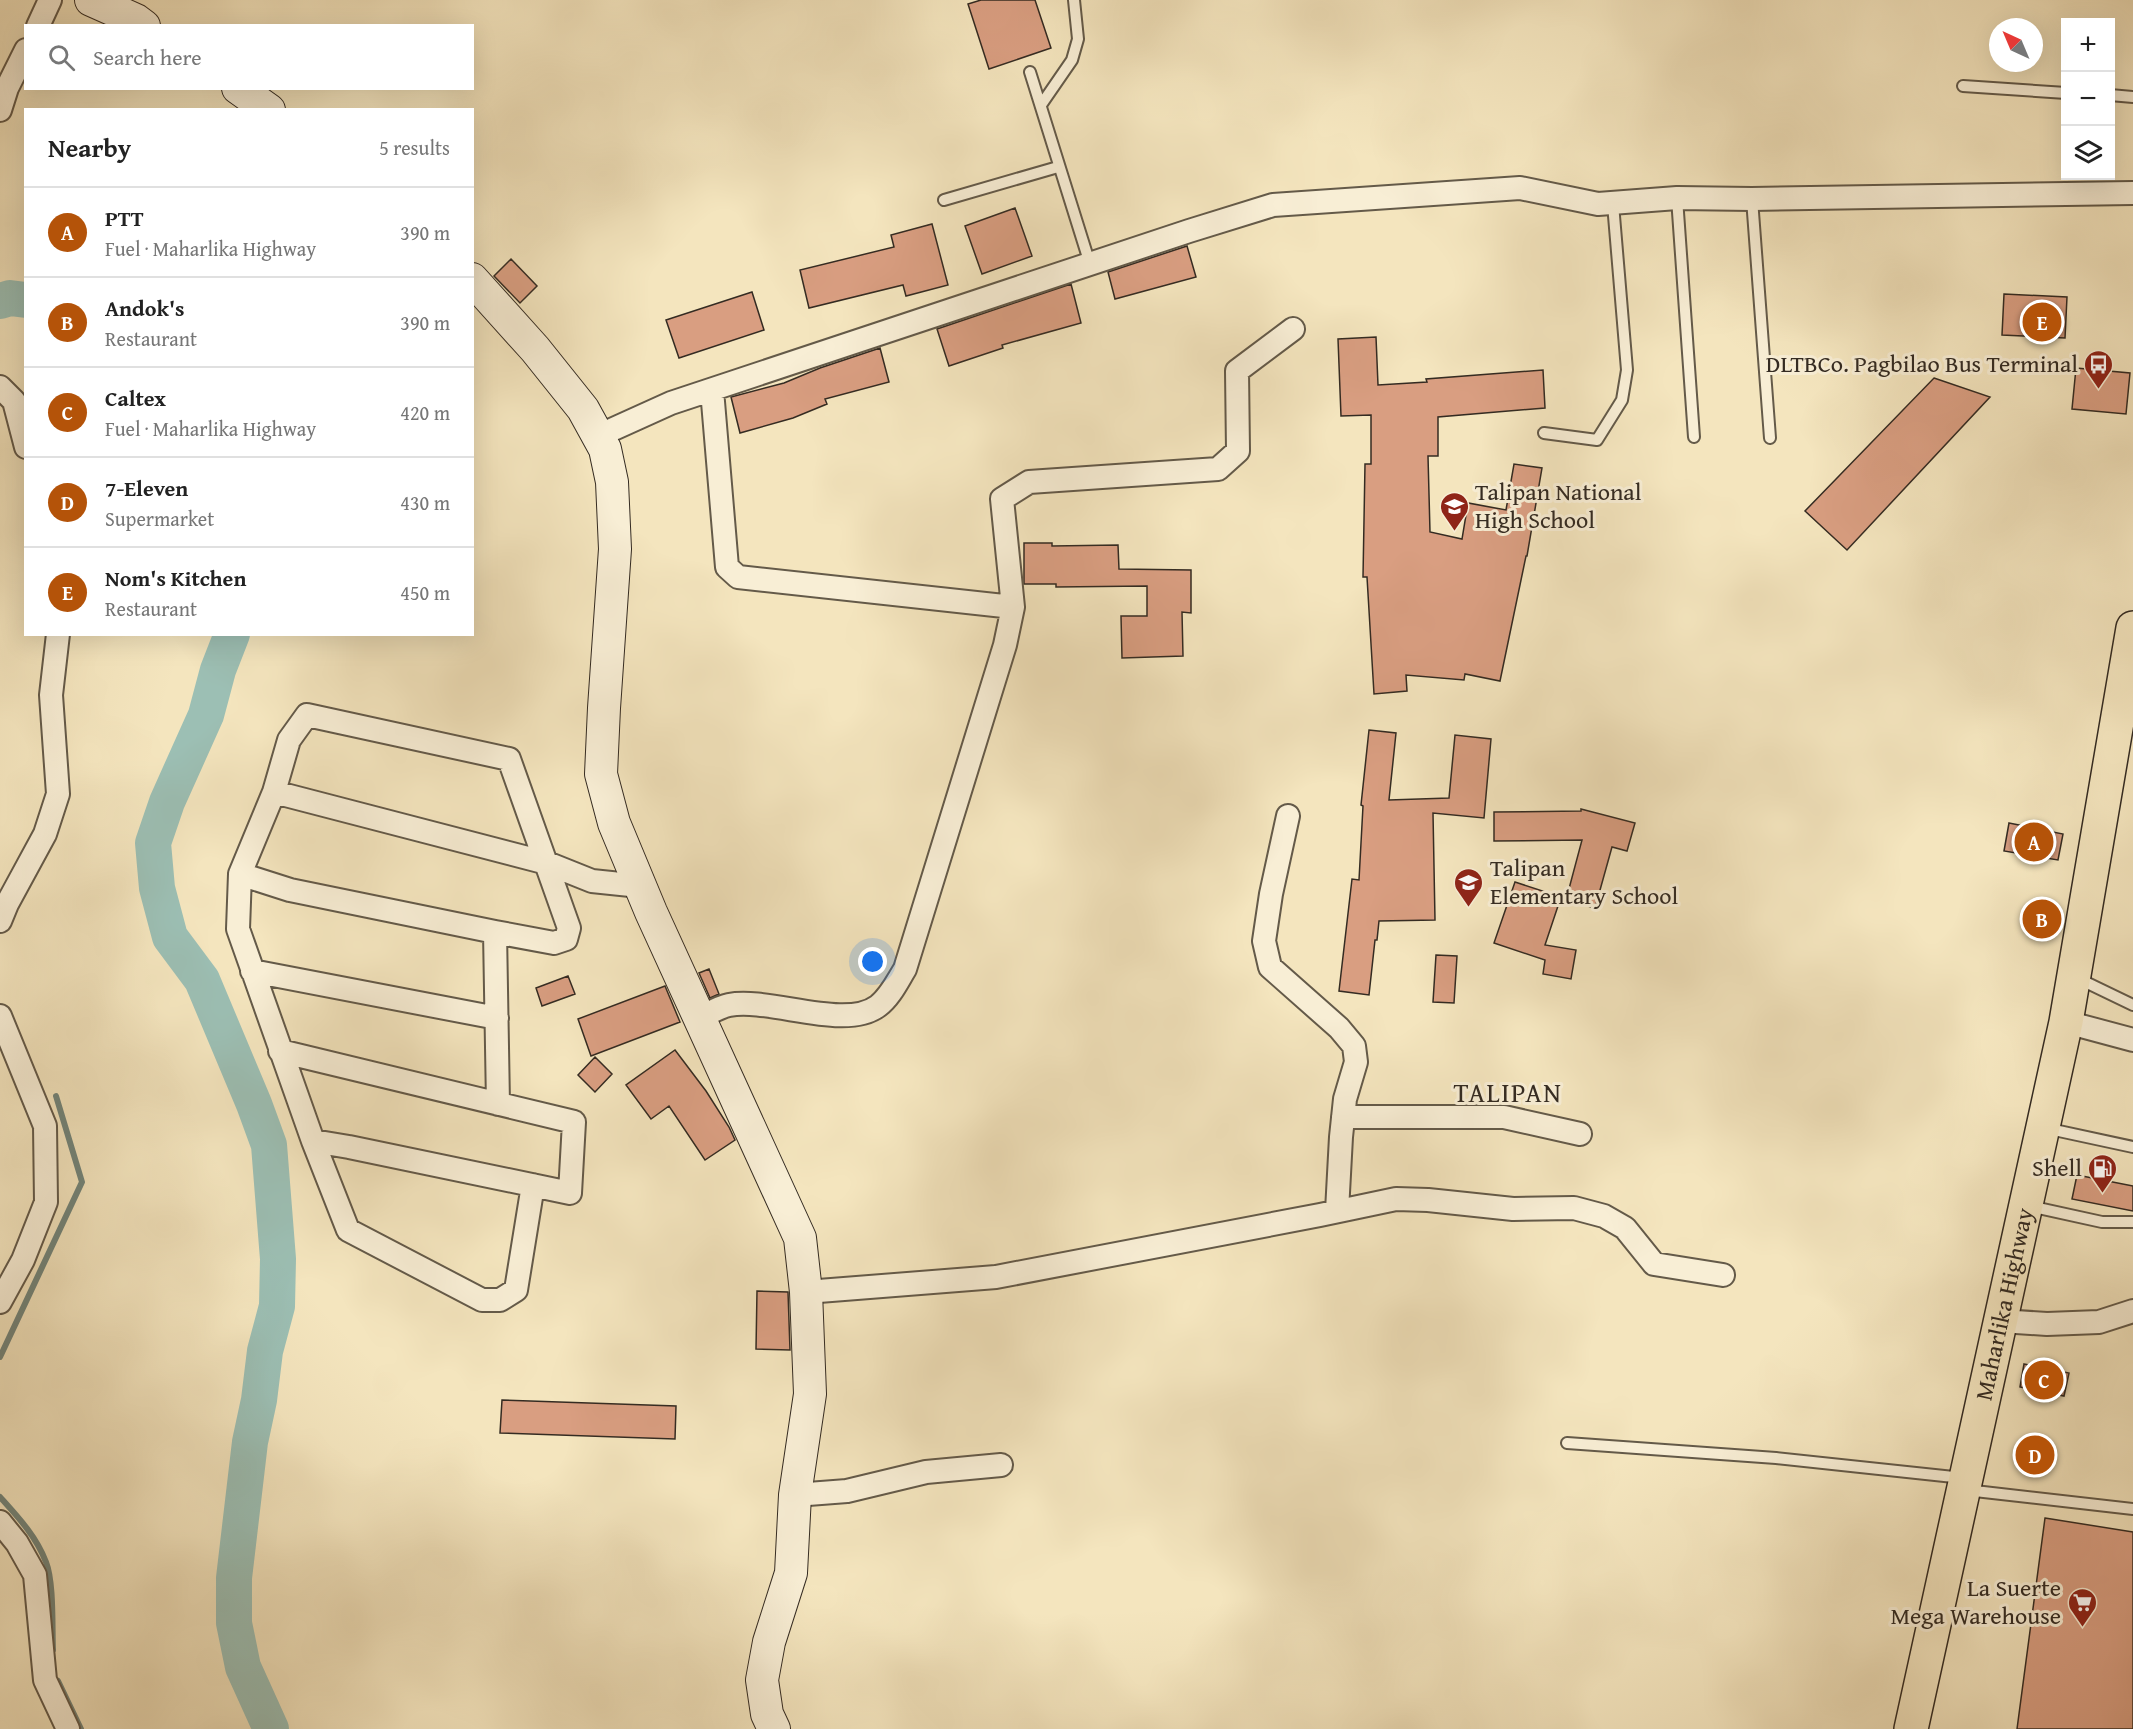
<!DOCTYPE html>
<meta charset="utf-8">
<style>
body{margin:0;font-family:"Gentium Book Plus",serif;background:#f2f2f2;color:#222}
.controls{position:absolute;right:18px;top:18px;display:grid;overflow:hidden;border-radius:0px;box-shadow:0 6px 24px #0002}
.controls button{width:54px;height:54px;display:grid;place-items:center;padding:0;border:0;border-bottom:2px solid #e0e0e0;background:#fff;color:#222;font:30px sans-serif}
.compass{position:absolute;left:1989px;top:18px;width:54px;height:54px;border-radius:50%;background:#fff;box-shadow:0 6px 24px #0002;rotate:316deg}
.you{position:absolute;left:873px;top:962px;width:21px;height:21px;margin:-15px;border:4px solid #fff;border-radius:50%;background:#1a73e8;box-shadow:0 0 0 9px #1a73e833}
.badge{display:grid;place-items:center;width:39px;height:39px;border-radius:50%;background:#b45309;color:#fff;font-size:20px;font-weight:700}
.pin{position:absolute;translate:-50% -50%;border:3px solid #fff;box-shadow:0 2px 6px #0006}
.list{margin:0;padding:0;list-style:none}
h2{display:flex;justify-content:space-between;align-items:center;height:78px;margin:0;padding:0 24px;font-size:26px}
h2 small{font-size:20px;font-weight:400;color:#767676}
.list li{display:grid;grid-template-columns:39px 1fr auto;gap:18px;align-items:center;box-sizing:border-box;height:90px;padding:0 24px;border-top:2px solid #e0e0e0}
.list b{display:block;font-size:22px;white-space:nowrap}
.list p{margin:0;font-size:20px;white-space:nowrap;color:#767676}
.list em{font-size:20px;font-style:normal;color:#767676}
.icon{flex:none;width:33px;height:33px;fill:none;stroke:currentColor;stroke-width:2;stroke-linecap:round;stroke-linejoin:round}
.map{position:relative;flex:none;width:2133px;height:1729px;overflow:hidden}
.search{position:absolute;background:#fff;box-shadow:0 6px 24px #0002;left:24px;top:24px;width:450px;height:66px;display:flex;align-items:center;gap:15px;box-sizing:border-box;padding:0 21px;border-radius:0px;color:#767676;font-size:22px}
.panel{position:absolute;background:#fff;box-shadow:0 6px 24px #0002;left:24px;top:108px;width:450px;height:528px;border-radius:0px}
.map>svg:first-child{display:block}
</style>
<div class="map">
<svg width="2133" height="1729" viewBox="0 0 2133 1729">
<rect width="100%" height="100%" fill="#f4e5be"/>
<filter id="stains"><feTurbulence type="fractalNoise" baseFrequency=".00333" numOctaves="4"/><feColorMatrix values="0 0 0 0 .2 0 0 0 0 .09 0 0 0 0 .02 0 0 0 .5 -.17"/></filter>
<radialGradient id="worn" r=".72"><stop offset=".6" stop-color="#630" stop-opacity="0"/><stop offset="1" stop-color="#630" stop-opacity=".3"/></radialGradient>
<g fill="none" stroke-linecap="round" stroke-linejoin="round">
<path stroke="#72847a" stroke-width="6" d="M0 1357 82 1182 56 1096
M0 1497C18 1517 36 1536 46 1562 54 1582 52 1628 53 1650
M58 1681 81 1729"/>
<path stroke="#9cbfb4" stroke-width="36" d="M0 301 10 298 26 300
M232 634 218 670 206 715 167 802 153 843 157 888 170 937 202 980 254 1104 269 1145 278 1259 277 1306 265 1351 259 1400 250 1442 234 1578V1623L243 1667 271 1729"/>
</g>
<path fill="#d99e81" stroke="#342b22" stroke-width="1.5" d="M981 0H1035L1051 48 989 69 968 4Z
M1015 208 1032 256 982 274 965 226Z
M932 224 948 285 906 296 903 285 809 308 800 270 894 247 891 235Z
M1187 246 1196 277 1115 299 1108 272Z
M511 259 537 286 520 303 494 276Z
M1071 284 1081 323 1002 345 1003 348 949 366 937 329Z
M752 292 764 330 679 358 666 320Z
M2004 294 2067 297 2065 338 2002 335Z
M1376 337 1378 385 1427 382 1426 379 1543 370 1545 408 1438 417V456H1428L1430 532 1462 539 1468 503 1506 510 1514 464 1542 468 1527 556H1526L1500 681 1465 674 1464 680 1406 675 1407 691 1374 694 1367 577H1363L1365 464H1371V415L1341 416 1338 339Z
M880 348 889 382 825 399 827 404 793 418 740 433 731 397 784 383 820 368Z
M2076 368 2130 373 2126 414 2072 409Z
M1934 378 1990 397 1847 550 1805 511Z
M1024 543H1052V546L1118 545 1119 569 1191 570V613L1182 612 1183 656 1122 658 1121 616H1147V586L1056 587V584H1024Z
M1369 730 1396 733 1389 800 1449 798 1455 735 1491 739 1484 818 1433 813 1435 920 1379 921 1377 940H1375L1369 995 1339 991 1352 879 1359 880 1363 806 1361 805Z
M1581 809 1635 823 1627 851 1612 847 1595 908 1566 900 1582 840 1494 841V812L1581 811Z
M2009 823 2063 834 2058 860 2004 851Z
M1515 882 1561 897 1545 945 1576 950 1571 979 1543 974 1545 960 1494 943Z
M2033 906 2055 910 2051 932 2028 928Z
M1436 955 1457 956 1454 1003 1433 1002Z
M709 969 719 994 710 998 699 973Z
M568 976 575 994 542 1006 536 988Z
M665 986 680 1022 591 1056 578 1019Z
M675 1050 706 1091 729 1127 735 1140 705 1160 669 1106 651 1119 626 1085Z
M595 1057 612 1074 595 1092 578 1075Z
M2077 1175 2133 1186V1211L2072 1199Z
M757 1291 788 1292 790 1350 756 1349Z
M2024 1364 2069 1373 2064 1396 2020 1387Z
M502 1400 676 1406 675 1439 500 1433Z
M2045 1518 2133 1532V1729H2017Z"/>
<g fill="none" stroke-linecap="round" stroke-linejoin="round">
<defs>
<path id="lane" d="M1030 72 1090 264
M1963 86 2066 93
M2110 95 2133 97
M1041 105 1072 60 1078 39 1074 0
M1677 198 1694 437
M1752 199 1770 438
M944 200 1058 167
M1544 433 1597 440 1622 400 1627 370 1613 204
M2077 978 2133 1005
M2045 1128 2133 1147
M2029 1206 2102 1222H2133
M1567 1443 1776 1458 1963 1478
M1966 1490 2133 1509"/>
<path id="street" d="M38 26 50 0
M0 110 7 88 26 50
M0 387 14 401 26 447
M598 436 671 403 1189 231 1273 205 1520 188 1598 204 1677 198 1752 199 2133 193
M1013 607 1002 499 1029 482 1218 469 1238 451 1237 371 1293 329
M274 792 547 863 592 881 640 886
M1288 816 1271 894 1264 941 1270 967 1339 1028 1354 1046 1356 1062 1345 1099 1341 1137 1337 1211
M240 874 290 890 495 932 554 943 566 939 569 928 509 759 307 715 289 740 274 792 240 874 238 929 313 1141 349 1147 570 1193 574 1122 280 1051
M0 921 7 904 45 834 58 794 51 695 58 634
M495 932 498 1104
M252 971 497 1018
M0 1016 45 1126 46 1202 23 1260 0 1302
M699 1018C708 1014 719 1007 729 1005 769 997 845 1031 878 1006 890 997 897 982 905 969L1005 645 1013 607 738 577 727 567 712 390
M2066 1022 2133 1040
M1343 1117H1504L1580 1134
M313 1141 348 1230 482 1300H500L516 1290 533 1185
M806 1292 996 1277 1320 1215 1396 1199 1428 1200 1513 1209 1574 1208 1604 1216 1625 1228 1654 1264 1723 1275
M2001 1321 2047 1324 2099 1322 2133 1311
M795 1495 847 1491 926 1472 1001 1465
M0 1522 17 1543 35 1575 45 1680 68 1729"/>
<path id="secondary" d="M91 0 136 20 144 26
M238 88 269 110
M472 279 535 349 583 409 605 449 612 482 615 549 604 708 601 774 614 823 651 912 800 1238 806 1292 810 1394 795 1495 791 1573 769 1642 762 1680 767 1714 774 1729"/>
<g id="highway">
<path id="s1" d="M1911 1729 2066 1022 2133 628"/>
</g>
</defs>
<use href="#lane" stroke="#645a49" stroke-width="14"/>
<use href="#street" stroke="#645a49" stroke-width="26"/>
<use href="#secondary" stroke="#342b22" stroke-width="34"/>
<use href="#highway" stroke="#342b22" stroke-width="36"/>
<use href="#lane" stroke="#f8eed5" stroke-width="10"/>
<use href="#street" stroke="#f8eed5" stroke-width="22"/>
<use href="#secondary" stroke="#f8eed5" stroke-width="32"/>
<use href="#highway" stroke="#f4e5be" stroke-width="33"/>
</g>
<defs>
<symbol id="bus-pin" viewBox="-11 -11 22 30"><path d="M0 17L-7.5 6A9.5 9.5 0 1 1 7.5 6Z" fill="#8f2418" stroke="#f8eed5"/><path d="M-5-6H5V4H4V6H2V4H-2V6H-4V4H-5ZM-3.5-4V0h7V-4ZM-3.5 1.2v1.5H-2V1.2ZM2 1.2v1.5H3.5V1.2Z" fill="#fff"/></symbol>
<symbol id="school-pin" viewBox="-11 -11 22 30"><path d="M0 17L-7.5 6A9.5 9.5 0 1 1 7.5 6Z" fill="#8f2418" stroke="#f8eed5"/><path d="M0-5L7-2L0 1L-7-2ZM-4 1L0 2.5L4 1V4Q0 6-4 4Z" fill="#fff"/></symbol>
<symbol id="fuel-pin" viewBox="-11 -11 22 30"><path d="M0 17L-7.5 6A9.5 9.5 0 1 1 7.5 6Z" fill="#8f2418" stroke="#f8eed5"/><path d="M-5.5-6h7V0h2V4h1.3V-2.5L3-4.5l.8-.8L6-3V5H2.5V1h-1V6h-7ZM-4.2-4.7v3.2H.2V-4.7Z" fill="#fff"/></symbol>
<symbol id="supermarket-pin" viewBox="-11 -11 22 30"><path d="M0 17L-7.5 6A9.5 9.5 0 1 1 7.5 6Z" fill="#8f2418" stroke="#f8eed5"/><path d="M-6-5.5h2.5l.6 2H6L4.5 2H-2.5L-4.4-4H-6ZM-1.5 3.2a1.3 1.3 0 1 0 .1 0ZM3 3.2a1.3 1.3 0 1 0 .1 0Z" fill="#fff"/></symbol>
</defs>
<g fill-rule="evenodd">
<use href="#bus-pin" x="2082" y="348" width="33" height="45"/>
<use href="#school-pin" x="1438" y="490" width="33" height="45"/>
<use href="#school-pin" x="1452" y="866" width="33" height="45"/>
<use href="#fuel-pin" x="2086" y="1152" width="33" height="45"/>
<use href="#supermarket-pin" x="2066" y="1586" width="33" height="45"/>
</g>
<g text-anchor="middle" stroke-width="6" stroke-linejoin="round" paint-order="stroke">
<g font-size="24" fill="#342b22" stroke="#f8eed5" text-anchor="end">
<text x="2078" y="372">DLTBCo. Pagbilao Bus Terminal</text>
<text x="1475" y="500" text-anchor="start">Talipan National<tspan x="1475" dy="28">High School</tspan></text>
<text x="1490" y="876" text-anchor="start">Talipan<tspan x="1490" dy="28">Elementary School</tspan></text>
<text x="2082" y="1176">Shell</text>
<text x="2061" y="1596">La Suerte<tspan x="2061" dy="28">Mega Warehouse</tspan></text>
</g>
<g font-size="24" fill="#342b22" stroke="#f8eed5">
<text dy="8" stroke="none"><textPath href="#s1" startOffset="435">Maharlika Highway</textPath></text>
</g>
<g font-size="27" letter-spacing="1.5" fill="#342b22" stroke="#f8eed5">
<text x="1508" y="1102">TALIPAN</text>
</g>
</g>
<rect width="100%" height="100%" filter="url(#stains)"/>
<rect width="100%" height="100%" fill="url(#worn)"/>
</svg>
<div class="controls">
<button>+</button>
<button>−</button>
<button><svg class="icon" aria-label="layers" viewBox="0 0 24 24"><path d="M12 4l9 5-9 5-9-5zM3 14l9 5 9-5"/></svg></button>
</div>
<svg class="compass" viewBox="-18 -18 36 36"><path d="M0-13l5 13h-10z" fill="#e53935"/><path d="M0 13l5-13h-10z" fill="#767676"/></svg>
<div class="you"></div>
<div class="pin badge" style="left:2034px;top:842px">A</div>
<div class="pin badge" style="left:2042px;top:919px">B</div>
<div class="pin badge" style="left:2044px;top:1380px">C</div>
<div class="pin badge" style="left:2035px;top:1455px">D</div>
<div class="pin badge" style="left:2042px;top:322px">E</div>
<div class="search"><svg class="icon" aria-label="search" viewBox="0 0 24 24"><circle cx="10" cy="10" r="6"/><path d="M15 15l6 6"/></svg>Search here</div>
<section class="panel">
<h2>Nearby<small>5 results</small></h2>
<ul class="list">
<li><span class="badge">A</span><div><b>PTT</b><p>Fuel · Maharlika Highway</p></div><em>390 m</em></li>
<li><span class="badge">B</span><div><b>Andok's</b><p>Restaurant</p></div><em>390 m</em></li>
<li><span class="badge">C</span><div><b>Caltex</b><p>Fuel · Maharlika Highway</p></div><em>420 m</em></li>
<li><span class="badge">D</span><div><b>7-Eleven</b><p>Supermarket</p></div><em>430 m</em></li>
<li><span class="badge">E</span><div><b>Nom's Kitchen</b><p>Restaurant</p></div><em>450 m</em></li>
</ul>
</section>
</div>
